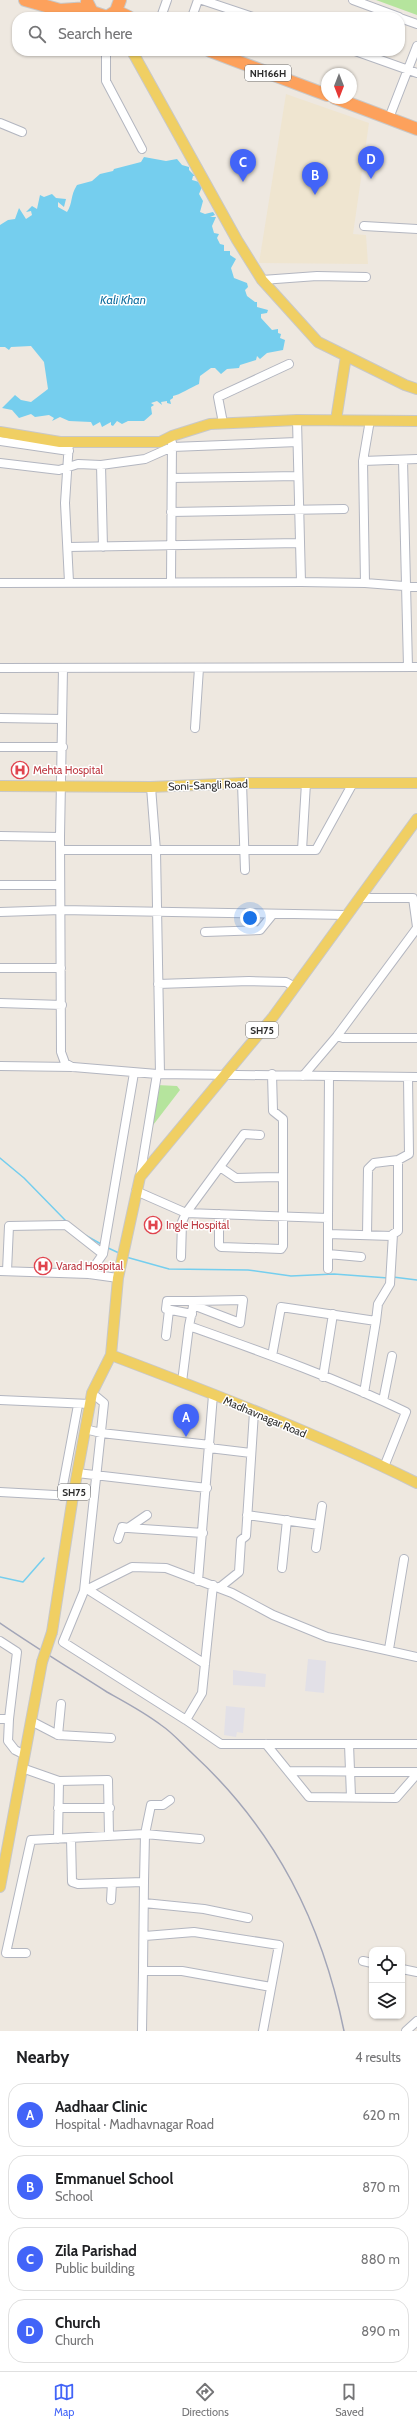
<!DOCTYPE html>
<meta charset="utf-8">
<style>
body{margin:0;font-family:Cabin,sans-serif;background:#f2f2f2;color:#202124}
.controls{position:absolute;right:12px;bottom:12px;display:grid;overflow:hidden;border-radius:8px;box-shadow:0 1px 3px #0004}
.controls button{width:36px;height:36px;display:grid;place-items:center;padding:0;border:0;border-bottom:1px solid #e0e0e0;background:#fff;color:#202124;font:20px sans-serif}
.compass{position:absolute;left:321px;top:68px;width:36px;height:36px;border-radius:50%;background:#fff;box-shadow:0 1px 3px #0004;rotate:180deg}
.you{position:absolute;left:250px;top:918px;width:14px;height:14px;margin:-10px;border:3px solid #fff;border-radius:50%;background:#1a73e8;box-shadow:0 0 0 6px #1a73e833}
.badge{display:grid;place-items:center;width:26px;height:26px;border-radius:50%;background:#4264f8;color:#fff;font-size:13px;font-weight:700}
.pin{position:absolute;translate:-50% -33px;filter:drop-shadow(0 1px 2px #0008)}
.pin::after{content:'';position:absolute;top:21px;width:14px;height:12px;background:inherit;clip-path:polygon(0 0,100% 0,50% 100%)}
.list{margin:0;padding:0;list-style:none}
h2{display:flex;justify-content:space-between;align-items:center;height:52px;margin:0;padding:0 16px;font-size:17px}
h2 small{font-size:13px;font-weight:400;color:#757577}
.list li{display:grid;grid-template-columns:26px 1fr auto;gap:12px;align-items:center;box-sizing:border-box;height:64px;margin:0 8px 8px;padding:0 8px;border:1px solid #e0e0e0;border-radius:16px}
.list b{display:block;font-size:15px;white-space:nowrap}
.list p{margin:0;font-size:13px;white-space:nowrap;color:#757577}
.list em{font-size:13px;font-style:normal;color:#757577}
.icon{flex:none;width:22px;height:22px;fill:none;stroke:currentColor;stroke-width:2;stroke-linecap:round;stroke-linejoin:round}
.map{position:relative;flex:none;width:417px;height:2031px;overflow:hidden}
.search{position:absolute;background:#fff;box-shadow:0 1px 3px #0004;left:12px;right:12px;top:12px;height:44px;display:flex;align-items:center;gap:10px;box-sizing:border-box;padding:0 14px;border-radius:16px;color:#757577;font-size:15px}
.sheet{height:340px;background:#fff}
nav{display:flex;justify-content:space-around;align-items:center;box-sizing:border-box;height:56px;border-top:1px solid #e0e0e0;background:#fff;font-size:11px;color:#757577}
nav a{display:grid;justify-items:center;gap:2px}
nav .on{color:#4264f8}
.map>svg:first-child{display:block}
</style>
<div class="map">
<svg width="417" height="2031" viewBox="0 0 417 2031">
<rect width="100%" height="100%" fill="#eee8e0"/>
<path fill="#e2e0e7" d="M308 1659 326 1661 324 1693 305 1691Z
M233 1670 266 1674 265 1687 233 1685Z
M226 1706 245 1708 243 1733 237 1732 236 1737 224 1735Z"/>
<path fill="#efe5d0" d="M286 94 369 123 353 234 366 235 368 264 259 263Z"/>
<path fill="#b5e49d" d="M376 0H417V15Z
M157 1085 177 1086 180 1090 147 1133Z"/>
<path fill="#75ceee" d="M144 157 166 161 177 159 182 165 189 167V170L195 176H193L192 180 199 182 202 187 199 194 203 201 200 212 205 214 213 212 215 215 210 217H216L212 226 214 233 219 234 217 238 220 244 224 245V251H230V255L236 259 231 268 234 278 247 283 248 287 245 290 247 296 255 302H257V307L268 310 267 313 261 314V318L272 330 278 329V333L281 334 280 338 285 340 283 350 267 353 260 359 257 356 256 360 240 365 239 368 227 369 221 374 215 368H211L200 376 199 384C192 387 179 395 173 396V398L170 400 171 404 167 403V401L161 402 162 405 157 401 151 403 154 405 151 407 152 414 144 421H128L122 424 117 421 113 426 111 425V422L102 427 100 422 93 426 91 422 69 421 60 417 52 421 54 418 49 415 35 417 31 414 19 418 12 410 2 408 15 395 21 400 31 402 48 389 44 362 31 346 11 347 9 350 5 347H0V225L8 220 15 219 19 208 26 219 32 215 31 211 26 212 32 206 37 209 40 195 44 197 52 194 56 198 66 199 64 207 58 202V207L67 212C73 203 70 196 77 185L92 181 100 174 113 171 114 169 141 162Z"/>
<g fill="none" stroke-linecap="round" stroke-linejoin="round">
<path stroke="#75ceee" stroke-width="1.5" d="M0 1158 24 1178 66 1221
M85 1235 101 1244
M106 1247 119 1253
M126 1257 169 1269 248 1270 291 1276 334 1274 388 1278
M393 1277 417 1280
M0 1577 23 1582 44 1558"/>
<defs>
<path id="minor" d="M202 0 253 17
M353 0 399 17
M161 17 167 0
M192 17 198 0
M400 18 417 24
M106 51V81L142 149
M355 51 417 73
M389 118 417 46
M0 123 22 132
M364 226 417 229
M262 280 317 276 366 277
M297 420 301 582
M223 423 218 397 289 364
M0 441 69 451
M403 460 408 667
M363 461 417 459
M0 463 59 470 78 464 101 465 145 459 172 447 297 442
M101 465 103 547
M172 478 298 476
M171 512 344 509
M68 547 300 543
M69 582 65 503 69 442
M171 582 172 443
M0 583 301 582 365 583 417 587
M365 583 363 461 370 420
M0 668 417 667
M63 668 60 837 61 1052 65 1063 72 1067
M0 718 62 719
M195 728 199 668
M0 747H63
M242 783 245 870
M151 787 156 851 160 1074
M0 836 60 837
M61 850H316L353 783
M302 850 306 783
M0 885H60
M359 898H413L417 927
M0 912 61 910 347 915
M205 932 260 930 273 914
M0 968H61
M158 984 249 981 286 982 295 987
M0 1003 62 1005
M337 1036 343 1038H417
M0 1066 73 1067 157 1074 417 1077
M303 1076 337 1036 417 928
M220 1167 236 1178 282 1177
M140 1177 157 1074
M136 1191 186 1213 328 1218 329 1076
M219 1214V1245L221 1247 281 1249 283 1246V1119L273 1111 272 1074
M328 1218V1269
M328 1234 392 1236
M367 1235 368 1169 374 1163 398 1160
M328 1254 361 1257
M181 1257 182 1222 186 1213 244 1134 260 1135
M0 1271 89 1274 118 1278
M7 1271 9 1226 66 1225 103 1254
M89 1274 103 1254 134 1073
M192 1314 166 1309 167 1301H194
M376 1321 378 1304 390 1284 393 1234 398 1231V1160L409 1154 408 1077
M189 1326 194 1301 243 1300 240 1323 193 1305
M166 1336 169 1310
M272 1356 281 1307 376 1321 364 1393
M323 1377 333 1314
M182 1382 189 1326C262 1352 336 1378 406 1412L384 1467
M92 1393 104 1403 84 1591 63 1642 186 1720 221 1744H417
M0 1400 90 1404
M383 1401 392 1356
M85 1429 101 1433 210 1445
M209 1448 251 1453
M77 1473 207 1488
M0 1492 73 1496
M61 1496 78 1405
M147 1515 128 1528 203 1533
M247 1515 319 1525
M118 1539 122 1527 128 1528
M316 1548 322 1506
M282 1568 287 1520
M198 1581 213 1395
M219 1588 239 1572 241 1540 246 1536 254 1412
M87 1589 205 1664
M84 1591 132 1567 166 1568 232 1593 273 1615 327 1637 417 1657
M0 1641 17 1652 9 1719
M389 1649 404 1559
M0 1719H9L8 1741 15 1750 25 1755
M186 1720 202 1693 213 1585
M31 1721 58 1735 61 1704
M58 1735 111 1738
M266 1744 309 1797 396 1798 417 1774
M349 1744 351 1797
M22 1768 59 1781 108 1780 109 1835
M288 1771 417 1772
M58 1808H110
M71 1838 72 1882 78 1884 144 1882 145 1834 200 1839
M58 1839 59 1781
M144 1882 143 1971H182L271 1987
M111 1900 112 1883
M144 1903 204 1909 248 1918
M145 1936 194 1932 279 1945 263 2031
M26 1953H6L31 1840 145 1834 151 1805H163L170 1800
M363 1961 372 1963
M402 1969 417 1972
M142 2031 143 1971
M406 2031 417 2021"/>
<path id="major" d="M132 51 237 240 262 280 318 342 405 385 417 389
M336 420 346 356
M0 432 60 442H160L172 436 210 424 297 420 417 421
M0 786 151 787 242 783H417
M111 1355C214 1394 318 1434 417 1483
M52 1632 73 1496 92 1393 111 1355 118 1278 140 1177 273 1017 417 819
M0 1887 42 1662"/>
<path id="highway" d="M25 0 60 10 89 8
M87 2 92 12 107 17 116 11 120 0
M116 11 129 17
M210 51 327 95
M335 98 417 129"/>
</defs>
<use href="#minor" stroke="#b3b6c0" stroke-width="10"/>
<use href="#major" stroke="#c8c8c8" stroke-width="12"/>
<use href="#highway" stroke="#c8c8c8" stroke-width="14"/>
<use href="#minor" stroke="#fff" stroke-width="8"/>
<use href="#major" stroke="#f0cf63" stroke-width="10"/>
<use href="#highway" stroke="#fda15c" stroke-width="12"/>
<path stroke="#a2a5b7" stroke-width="1.5" d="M0 1623C35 1647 71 1669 107 1692 125 1702 144 1712 161 1725 173 1733 183 1745 194 1755 276 1831 322 1923 344 2031"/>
<defs>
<path id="major-bridge" d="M42 1662 52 1632"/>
</defs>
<use href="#major-bridge" stroke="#c8c8c8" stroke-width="12" stroke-linecap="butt"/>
<use href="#major-bridge" stroke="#f0cf63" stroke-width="10"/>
</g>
<defs>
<symbol id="hospital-ring" viewBox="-11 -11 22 22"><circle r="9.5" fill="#fff" stroke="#e0444e" stroke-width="1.5"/><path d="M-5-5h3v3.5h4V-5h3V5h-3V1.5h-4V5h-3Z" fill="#e0444e"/></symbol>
</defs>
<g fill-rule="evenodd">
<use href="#hospital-ring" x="10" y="760" width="20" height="20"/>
<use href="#hospital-ring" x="143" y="1215" width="20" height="20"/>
<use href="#hospital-ring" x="33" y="1256" width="20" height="20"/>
</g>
<g text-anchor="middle" stroke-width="3" stroke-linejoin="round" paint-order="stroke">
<g fill="#fff" stroke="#6c6c6c" stroke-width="1">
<rect x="245" y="65" width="46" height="16" rx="3"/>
<rect x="246" y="1022" width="32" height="16" rx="3"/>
<rect x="58" y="1484" width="32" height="16" rx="3"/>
</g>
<g font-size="10" font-weight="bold" fill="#2d2d2d">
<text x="268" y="77">NH166H</text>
<text x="262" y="1034">SH75</text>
<text x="74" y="1496">SH75</text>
</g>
<g font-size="11" fill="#be3a42" stroke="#fff" text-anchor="start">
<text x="33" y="774">Mehta Hospital</text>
<text x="166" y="1229">Ingle Hospital</text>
<text x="56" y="1270">Varad Hospital</text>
</g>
<g font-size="11" fill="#2d2d2d" stroke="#fff">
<text transform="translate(208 785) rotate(-2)" y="4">Soni-Sangli Road</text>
<text transform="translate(265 1417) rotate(23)" y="4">Madhavnagar Road</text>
</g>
<g font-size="12" font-style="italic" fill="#0f6e9f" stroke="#fff">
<text x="123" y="304">Kali Khan</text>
</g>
</g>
</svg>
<div class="controls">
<button><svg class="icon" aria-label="locate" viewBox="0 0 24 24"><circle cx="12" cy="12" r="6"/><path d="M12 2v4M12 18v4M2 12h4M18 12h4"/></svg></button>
<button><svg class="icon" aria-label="layers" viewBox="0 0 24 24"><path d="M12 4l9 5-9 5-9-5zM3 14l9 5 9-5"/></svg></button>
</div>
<svg class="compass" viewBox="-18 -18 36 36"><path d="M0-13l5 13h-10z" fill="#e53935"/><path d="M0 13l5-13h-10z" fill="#757577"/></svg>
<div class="you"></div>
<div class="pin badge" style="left:186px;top:1437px">A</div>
<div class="pin badge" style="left:315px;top:195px">B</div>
<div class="pin badge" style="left:243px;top:182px">C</div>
<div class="pin badge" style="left:371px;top:179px">D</div>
<div class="search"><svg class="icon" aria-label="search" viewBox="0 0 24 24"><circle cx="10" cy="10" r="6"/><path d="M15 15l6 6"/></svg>Search here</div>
</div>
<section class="sheet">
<h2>Nearby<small>4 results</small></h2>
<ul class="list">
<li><span class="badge">A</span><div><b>Aadhaar Clinic</b><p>Hospital · Madhavnagar Road</p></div><em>620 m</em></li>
<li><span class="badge">B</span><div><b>Emmanuel School</b><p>School</p></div><em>870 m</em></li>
<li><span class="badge">C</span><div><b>Zila Parishad</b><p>Public building</p></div><em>880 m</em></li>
<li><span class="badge">D</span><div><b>Church</b><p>Church</p></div><em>890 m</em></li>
</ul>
</section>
<nav>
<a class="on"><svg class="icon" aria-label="map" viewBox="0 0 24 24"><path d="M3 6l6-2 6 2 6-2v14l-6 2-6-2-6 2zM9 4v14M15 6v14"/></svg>Map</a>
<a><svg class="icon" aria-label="directions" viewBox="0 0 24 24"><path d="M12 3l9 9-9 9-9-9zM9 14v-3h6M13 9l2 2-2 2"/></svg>Directions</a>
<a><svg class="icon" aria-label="saved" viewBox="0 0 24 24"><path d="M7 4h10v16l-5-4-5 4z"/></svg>Saved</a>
</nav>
